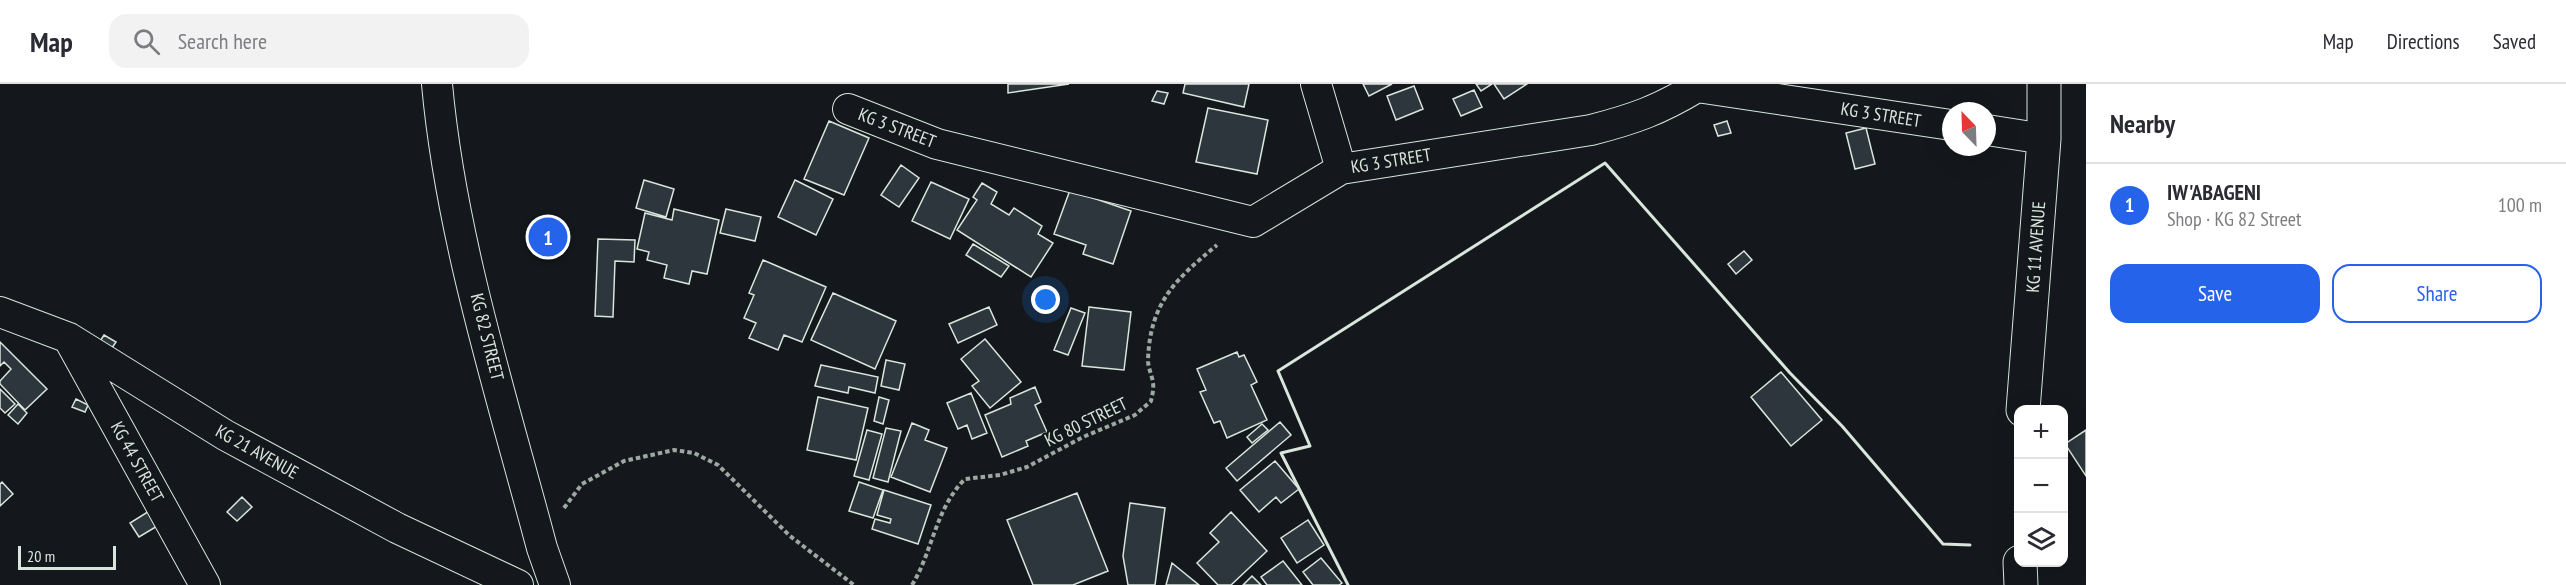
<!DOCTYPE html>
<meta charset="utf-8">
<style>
body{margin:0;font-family:"PT Sans Narrow",sans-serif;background:#f2f2f3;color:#2b2b33}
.controls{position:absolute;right:18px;bottom:18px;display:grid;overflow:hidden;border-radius:12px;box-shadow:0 6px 24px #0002}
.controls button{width:54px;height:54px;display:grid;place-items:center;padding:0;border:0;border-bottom:2px solid #e1e1e2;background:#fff;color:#2b2b33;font:30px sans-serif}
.compass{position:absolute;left:1942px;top:18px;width:54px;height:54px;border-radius:50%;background:#fff;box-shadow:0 6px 24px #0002;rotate:337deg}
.scale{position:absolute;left:18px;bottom:15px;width:98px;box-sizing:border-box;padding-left:6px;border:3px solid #d8e6dc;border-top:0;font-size:16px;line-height:21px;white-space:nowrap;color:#d8e6dc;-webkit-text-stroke:4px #14181c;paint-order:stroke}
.you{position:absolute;left:1046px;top:216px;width:21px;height:21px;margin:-15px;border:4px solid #fff;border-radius:50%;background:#1a73e8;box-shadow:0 0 0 9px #1a73e833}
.badge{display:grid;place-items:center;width:39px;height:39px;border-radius:50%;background:#2563eb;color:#fff;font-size:20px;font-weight:700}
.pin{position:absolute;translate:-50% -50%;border:3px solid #fff;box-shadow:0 2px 6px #0006}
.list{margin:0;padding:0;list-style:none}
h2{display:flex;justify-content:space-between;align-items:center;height:78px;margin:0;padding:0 24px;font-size:26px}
h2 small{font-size:20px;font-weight:400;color:#7c7c81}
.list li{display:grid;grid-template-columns:39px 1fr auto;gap:18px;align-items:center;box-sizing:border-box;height:84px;padding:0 24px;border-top:2px solid #e1e1e2}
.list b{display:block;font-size:22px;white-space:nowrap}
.list p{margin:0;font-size:20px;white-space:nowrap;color:#7c7c81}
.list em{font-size:20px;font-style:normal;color:#7c7c81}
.actions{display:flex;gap:12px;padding:18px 24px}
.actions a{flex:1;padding:14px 0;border:2px solid #2563eb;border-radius:18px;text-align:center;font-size:21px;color:#2563eb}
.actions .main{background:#2563eb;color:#fff}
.icon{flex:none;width:33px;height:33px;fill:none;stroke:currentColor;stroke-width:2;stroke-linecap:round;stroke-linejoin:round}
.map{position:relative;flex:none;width:2086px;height:501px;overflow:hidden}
header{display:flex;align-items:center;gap:36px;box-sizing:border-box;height:84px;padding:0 30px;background:#fff;border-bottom:2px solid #e1e1e2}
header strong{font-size:28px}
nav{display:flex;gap:33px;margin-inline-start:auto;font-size:21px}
.search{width:420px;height:54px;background:#f2f2f3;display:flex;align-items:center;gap:15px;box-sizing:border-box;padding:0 21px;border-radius:18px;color:#7c7c81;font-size:22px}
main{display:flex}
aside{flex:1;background:#fff}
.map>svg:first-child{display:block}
</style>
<header>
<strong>Map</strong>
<div class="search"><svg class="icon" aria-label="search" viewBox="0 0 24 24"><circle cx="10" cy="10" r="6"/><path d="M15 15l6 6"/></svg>Search here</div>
<nav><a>Map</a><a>Directions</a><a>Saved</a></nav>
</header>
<main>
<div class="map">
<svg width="2086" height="501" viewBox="0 0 2086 501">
<rect width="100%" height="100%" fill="#14181c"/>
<path fill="#2c363c" stroke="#d8e6dc" stroke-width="1.5" d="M1008 0H1069L1008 9Z
M1185 0H1249L1244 23 1183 9Z
M1363 0H1392L1369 12Z
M1476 0H1492L1481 7Z
M1494 0H1527L1504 15Z
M1414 2 1423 25 1396 36 1387 12Z
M1474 6 1482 23 1461 32 1453 15Z
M1157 7 1168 9 1164 20 1152 17Z
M1208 24 1268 36 1257 90 1196 78Z
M829 37 869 54 844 111 804 95Z
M1727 37 1731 49 1718 52 1714 41Z
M1866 44 1875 80 1855 85 1846 49Z
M901 81 919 94 899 123 881 111Z
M644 96 674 105 666 133 636 124Z
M795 96 833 115 816 151 778 133Z
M931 98 969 115 950 155 912 137Z
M982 99 997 108 991 120 1009 131 1014 124 1042 142 1038 150 1053 159 1031 193 957 146 977 116 973 113Z
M1070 106 1131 127 1113 180 1083 170 1086 161 1054 150Z
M674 125 719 136 707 190 692 187 689 200 664 194 667 181 647 176 649 168 637 165 645 129 672 136Z
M726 125 761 133 755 157 720 149Z
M598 155 635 156 634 178 615 177 613 233 595 232Z
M973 160 1009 182 1001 193 966 171Z
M1744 167 1752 176 1736 190 1728 180Z
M763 176 826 203 802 258 784 251 778 266 749 254 756 239 744 234 754 211 749 209Z
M833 209 896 237 875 285 811 256Z
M989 223 997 241 958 259 949 240Z
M1089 223 1131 228 1124 286 1082 282Z
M1071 224 1085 229 1068 271 1054 266Z
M104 251 116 258 103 277 92 270Z
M985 255 1021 298 990 324 972 302 979 297 961 275Z
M0 258 47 305 25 326 0 300V297L11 285 4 278 0 282Z
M1237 268 1239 273 1244 271 1257 298 1251 301 1267 336 1227 354 1220 337 1214 339 1200 308 1206 306 1197 285Z
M886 276 905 280 899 306 881 302Z
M821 281 878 293 875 309 849 303 848 309 815 302Z
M1781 288 1822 336 1791 362 1751 313Z
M1035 303 1041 318 1035 321 1047 348 1026 357 1028 362 1002 373 985 331 1011 320 1010 314Z
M0 305 15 320 5 329 0 324Z
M971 309 987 349 972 355 967 341 958 345 947 319Z
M818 313 868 324 856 376 807 366Z
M879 313 889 316 883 340 874 337Z
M76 315 88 321 85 328 72 323Z
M18 320 27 329 18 340 8 331Z
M1280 338 1291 351 1237 397 1226 384Z
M912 339 929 346 925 356 947 364 930 408 891 393Z
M1262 340 1268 346 1252 359 1247 353Z
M886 344 901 347 888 398 873 394Z
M867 346 882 350 869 396 854 392Z
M2086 346V392L2065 360Z
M1275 377 1299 405 1281 419 1276 413 1259 428 1240 406Z
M2 398 13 410 0 422V400Z
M859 398 883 406 873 434 849 427Z
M884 406 931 421 918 460 872 445 875 435 890 439 891 435 877 431Z
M1077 409 1108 487 1073 501H1033L1007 436Z
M242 413 252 423 237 437 227 428Z
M1130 419 1165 424 1155 501H1128L1123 472Z
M154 424 164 438 139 453 130 439Z
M1231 428 1267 467 1231 501H1218L1197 479 1219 458 1210 449Z
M1308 436 1324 461 1297 479 1281 454Z
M1321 474 1342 499 1339 501H1313L1303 488Z
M1283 477 1302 501H1267L1261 493Z
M1172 479 1199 501H1166Z
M1252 492 1261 501H1243Z"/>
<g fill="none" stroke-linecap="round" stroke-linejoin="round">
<defs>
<path id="minor" d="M437 0C451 155 502 313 542 464L555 501
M1316 0 1341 85
M848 25 937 60 1253 138 1341 85 1591 46C1634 35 1659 26 1697 3L1951 41
M1987 46 2044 55
M0 228 69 254 225 351 397 444 518 501
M70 257 205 501"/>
<path id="secondary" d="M2023 326 2044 55V0
M2020 478 2021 501"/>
</defs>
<use href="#minor" stroke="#d8e6dc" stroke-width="32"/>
<use href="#secondary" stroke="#d8e6dc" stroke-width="35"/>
<path stroke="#9da8a2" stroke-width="4" stroke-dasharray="4.5 3" stroke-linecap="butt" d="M564 424 582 400 624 377 674 366 694 369 718 381 790 452 854 501
M912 501C933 467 935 425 965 395L1000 391 1027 383 1083 353 1135 331 1151 317C1152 312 1154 305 1153 299 1152 291 1148 284 1148 276 1150 218 1176 195 1217 161"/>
<use href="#minor" stroke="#14181c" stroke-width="30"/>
<use href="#secondary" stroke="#14181c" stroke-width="33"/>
<path stroke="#d8e6dc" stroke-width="3" d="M1348 501 1281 369 1310 362 1278 287 1605 79 1790 289 1842 342 1943 460 1970 461"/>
</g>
<g text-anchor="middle" stroke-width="4.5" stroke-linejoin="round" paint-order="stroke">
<g font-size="18" fill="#d8e6dc" stroke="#14181c">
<text transform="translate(1881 31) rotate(9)" y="6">KG 3 STREET</text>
<text transform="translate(897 44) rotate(21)" y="6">KG 3 STREET</text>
<text transform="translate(1391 77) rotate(-9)" y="6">KG 3 STREET</text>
<text transform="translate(2036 163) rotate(-86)" y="6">KG 11 AVENUE</text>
<text transform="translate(487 253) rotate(76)" y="6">KG 82 STREET</text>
<text transform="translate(1086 338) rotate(-26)" y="6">KG 80 STREET</text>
<text transform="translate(257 368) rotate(29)" y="6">KG 21 AVENUE</text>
<text transform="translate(137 378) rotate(61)" y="6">KG 44 STREET</text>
</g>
</g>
</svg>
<div class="controls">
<button>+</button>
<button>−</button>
<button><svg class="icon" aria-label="layers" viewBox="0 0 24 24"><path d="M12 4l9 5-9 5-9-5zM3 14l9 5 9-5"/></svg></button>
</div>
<svg class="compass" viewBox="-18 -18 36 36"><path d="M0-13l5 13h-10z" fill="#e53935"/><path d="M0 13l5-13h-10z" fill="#7c7c81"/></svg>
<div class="scale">20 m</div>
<div class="you"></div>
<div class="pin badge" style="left:548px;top:153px">1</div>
</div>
<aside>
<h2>Nearby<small></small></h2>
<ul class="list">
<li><span class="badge">1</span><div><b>IW'ABAGENI</b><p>Shop · KG 82 Street</p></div><em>100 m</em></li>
</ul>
<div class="actions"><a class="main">Save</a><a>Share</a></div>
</aside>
</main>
